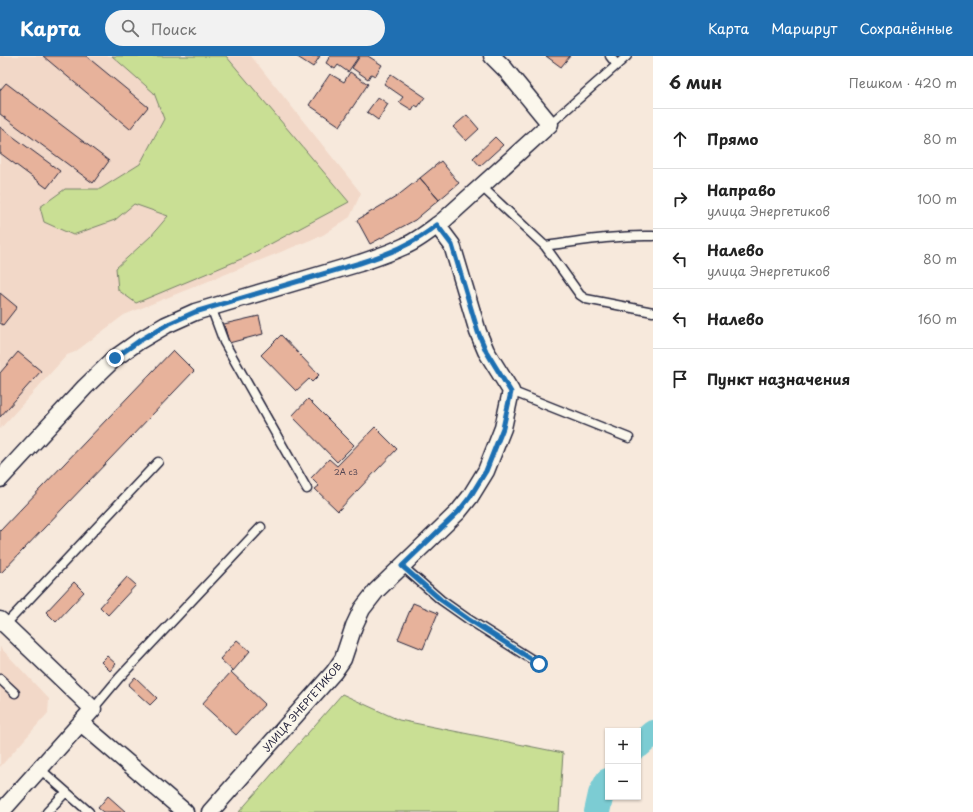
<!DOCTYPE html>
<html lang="ru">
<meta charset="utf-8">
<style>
body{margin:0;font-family:"Playpen Sans",sans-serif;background:#f2f2f2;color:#222}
.controls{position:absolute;right:12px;bottom:12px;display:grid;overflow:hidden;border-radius:0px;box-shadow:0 1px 3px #0004}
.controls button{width:36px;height:36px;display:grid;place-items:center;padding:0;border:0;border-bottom:1px solid #e0e0e0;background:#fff;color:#222;font:20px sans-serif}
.stop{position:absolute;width:12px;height:12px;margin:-9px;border:3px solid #1f6fb2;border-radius:50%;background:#fff}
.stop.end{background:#1f6fb2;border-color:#fff;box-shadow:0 1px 4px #0008}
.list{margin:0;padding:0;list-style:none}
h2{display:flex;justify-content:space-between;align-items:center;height:52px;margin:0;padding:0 16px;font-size:17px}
h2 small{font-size:13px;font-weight:400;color:#767676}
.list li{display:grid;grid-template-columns:26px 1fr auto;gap:12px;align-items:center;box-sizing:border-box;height:60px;padding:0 16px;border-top:1px solid #e0e0e0}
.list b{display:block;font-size:15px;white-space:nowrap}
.list p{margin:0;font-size:13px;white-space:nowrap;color:#767676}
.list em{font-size:13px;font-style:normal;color:#767676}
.icon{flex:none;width:22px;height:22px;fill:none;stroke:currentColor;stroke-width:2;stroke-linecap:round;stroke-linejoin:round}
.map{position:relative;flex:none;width:653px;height:756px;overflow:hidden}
header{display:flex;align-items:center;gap:24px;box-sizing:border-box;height:56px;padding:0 20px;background:#1f6fb2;color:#fff}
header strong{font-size:19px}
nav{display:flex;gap:22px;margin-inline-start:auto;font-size:14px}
.search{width:280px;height:36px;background:#f2f2f2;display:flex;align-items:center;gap:10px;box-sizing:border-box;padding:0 14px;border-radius:22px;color:#767676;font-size:15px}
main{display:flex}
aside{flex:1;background:#fff}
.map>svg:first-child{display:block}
</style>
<header>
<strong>Карта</strong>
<div class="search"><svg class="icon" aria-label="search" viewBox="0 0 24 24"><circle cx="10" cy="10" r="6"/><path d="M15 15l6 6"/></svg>Поиск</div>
<nav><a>Карта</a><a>Маршрут</a><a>Сохранённые</a></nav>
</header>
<main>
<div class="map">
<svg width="653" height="756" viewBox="0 0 653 756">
<rect width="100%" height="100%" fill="#f7e9dc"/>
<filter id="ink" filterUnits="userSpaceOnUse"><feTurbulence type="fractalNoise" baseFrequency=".025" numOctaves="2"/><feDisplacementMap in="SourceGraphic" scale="8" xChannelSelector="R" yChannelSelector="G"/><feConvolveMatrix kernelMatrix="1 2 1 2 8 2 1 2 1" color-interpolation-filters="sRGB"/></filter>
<g filter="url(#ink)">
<path fill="#f2d8c8" d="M0 0H251L361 137 350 161 323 179 124 259 75 296 67 299 0 373Z
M0 591 49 643 48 657 0 711Z"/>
<path fill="#c9df94" stroke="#768068" d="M112 0H226L349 146 246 201 136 247 118 234 116 212 151 180 168 160 134 148 115 164 73 179 44 166 40 151 65 133H100L140 108 164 63 154 37Z
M342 638 399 664 563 697 559 756H239Z"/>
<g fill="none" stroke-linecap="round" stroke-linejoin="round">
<path stroke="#7bccd3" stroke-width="26" d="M638 690 653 677
M597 756 601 738 608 725"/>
</g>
<path fill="#e7b29b" stroke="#22223b" d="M43 0H86L148 51 130 73Z
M296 0H320L313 11Z
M330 0H359L348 16 338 9 335 13 326 7Z
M360 0H368L382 9 375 20 371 18 368 23 352 12Z
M546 0H570L561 11Z
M350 16 368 28 340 70 309 49 330 18 344 26Z
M391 18 425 41 418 51 415 49 412 54 399 46 403 41 384 28Z
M6 27 109 105 93 127 0 58V34Z
M378 41 388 48 378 64 367 56Z
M467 59 479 73 466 85 453 71Z
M0 71 60 115 47 132 0 97Z
M495 81 503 89 480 110 473 102Z
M441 105 459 127 439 144 420 122Z
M420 122 439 144 415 164 370 188 357 164 396 141Z
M0 237 17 251 3 269 0 267Z
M259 260 263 278 229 287 224 268Z
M281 279 319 319 312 326 309 323 296 335 261 299Z
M173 294 194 315 1 517 0 516V475Z
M18 296 41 315 0 361V317Z
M308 343 354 389 337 406 292 360Z
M375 371 397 393 338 455 315 433 319 430 311 422 329 403 337 410Z
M127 521 136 529 108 559 100 551Z
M74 526 84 536 56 566 46 556Z
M413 547 438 557 423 593 398 583Z
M237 584 250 595 233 615 220 603Z
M107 600 116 608 110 615 101 606Z
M231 616 265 648 236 679 202 648Z
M135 621 157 642 150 649 128 629Z
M108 740 126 756H103L98 752Z"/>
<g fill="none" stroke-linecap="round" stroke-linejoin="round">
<defs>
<path id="lane" d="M610 0 617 9
M550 68 627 0
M481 130 545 190C581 185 617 179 653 180
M545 190 580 239 586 243 653 256
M211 251 224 286 307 433
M511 335 629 382
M402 510 441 544 468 563 539 608
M5 569 158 406
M0 623 15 637
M93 653 119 622 261 471
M40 713 89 756
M47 756 66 736"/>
<path id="street" d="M0 423 85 331 115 302 139 285 166 269 195 256 360 207C375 202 390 197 405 190 419 184 432 173 444 164L550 68 505 13 492 0
M0 564 93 653 1 756
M81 667 185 756
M210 756 334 616 343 603 354 570 362 553 376 535 458 456 470 441 486 415 503 372 511 335 486 295 478 276 452 189 437 169"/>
</defs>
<use href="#lane" stroke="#22223b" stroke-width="11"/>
<use href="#street" stroke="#22223b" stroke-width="19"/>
<use href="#lane" stroke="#fbf7ec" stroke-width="8"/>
<use href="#street" stroke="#fbf7ec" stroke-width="16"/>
</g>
</g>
<g fill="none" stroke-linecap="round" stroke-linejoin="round" filter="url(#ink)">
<path stroke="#1f6fb2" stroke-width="5" d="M115 302 139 285 166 269 195 256 360 207C388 198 414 188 437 169L452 189 478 276 486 295 511 336 503 372 486 415 470 441 458 456 402 510 441 544 468 563 539 608"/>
</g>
<g text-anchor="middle" stroke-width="3.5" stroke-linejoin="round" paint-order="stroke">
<g font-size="8" fill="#534653">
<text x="346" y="419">2А с3</text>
</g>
<g font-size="10" fill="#22223b" stroke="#fbf7ec">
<text transform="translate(302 651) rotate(-49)" y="4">УЛИЦА ЭНЕРГЕТИКОВ</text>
</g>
</g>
</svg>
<div class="controls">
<button>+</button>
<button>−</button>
</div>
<div class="stop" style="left:539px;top:608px"></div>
<div class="stop end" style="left:115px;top:302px"></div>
</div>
<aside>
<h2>6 мин<small>Пешком · 420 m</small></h2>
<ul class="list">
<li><svg class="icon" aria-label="ahead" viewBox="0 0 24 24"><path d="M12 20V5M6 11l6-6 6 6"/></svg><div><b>Прямо</b></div><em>80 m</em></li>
<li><svg class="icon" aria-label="right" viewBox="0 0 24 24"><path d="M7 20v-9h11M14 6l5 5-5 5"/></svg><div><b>Направо</b><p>улица Энергетиков</p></div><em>100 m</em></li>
<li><svg class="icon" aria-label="left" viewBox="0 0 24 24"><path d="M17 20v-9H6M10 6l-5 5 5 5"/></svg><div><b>Налево</b><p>улица Энергетиков</p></div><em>80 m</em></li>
<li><svg class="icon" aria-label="left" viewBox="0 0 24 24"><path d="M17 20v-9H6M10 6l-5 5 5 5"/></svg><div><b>Налево</b></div><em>160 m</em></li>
<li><svg class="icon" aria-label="arrive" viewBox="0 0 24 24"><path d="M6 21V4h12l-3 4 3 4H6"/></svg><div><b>Пункт назначения</b></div></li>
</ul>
</aside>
</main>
